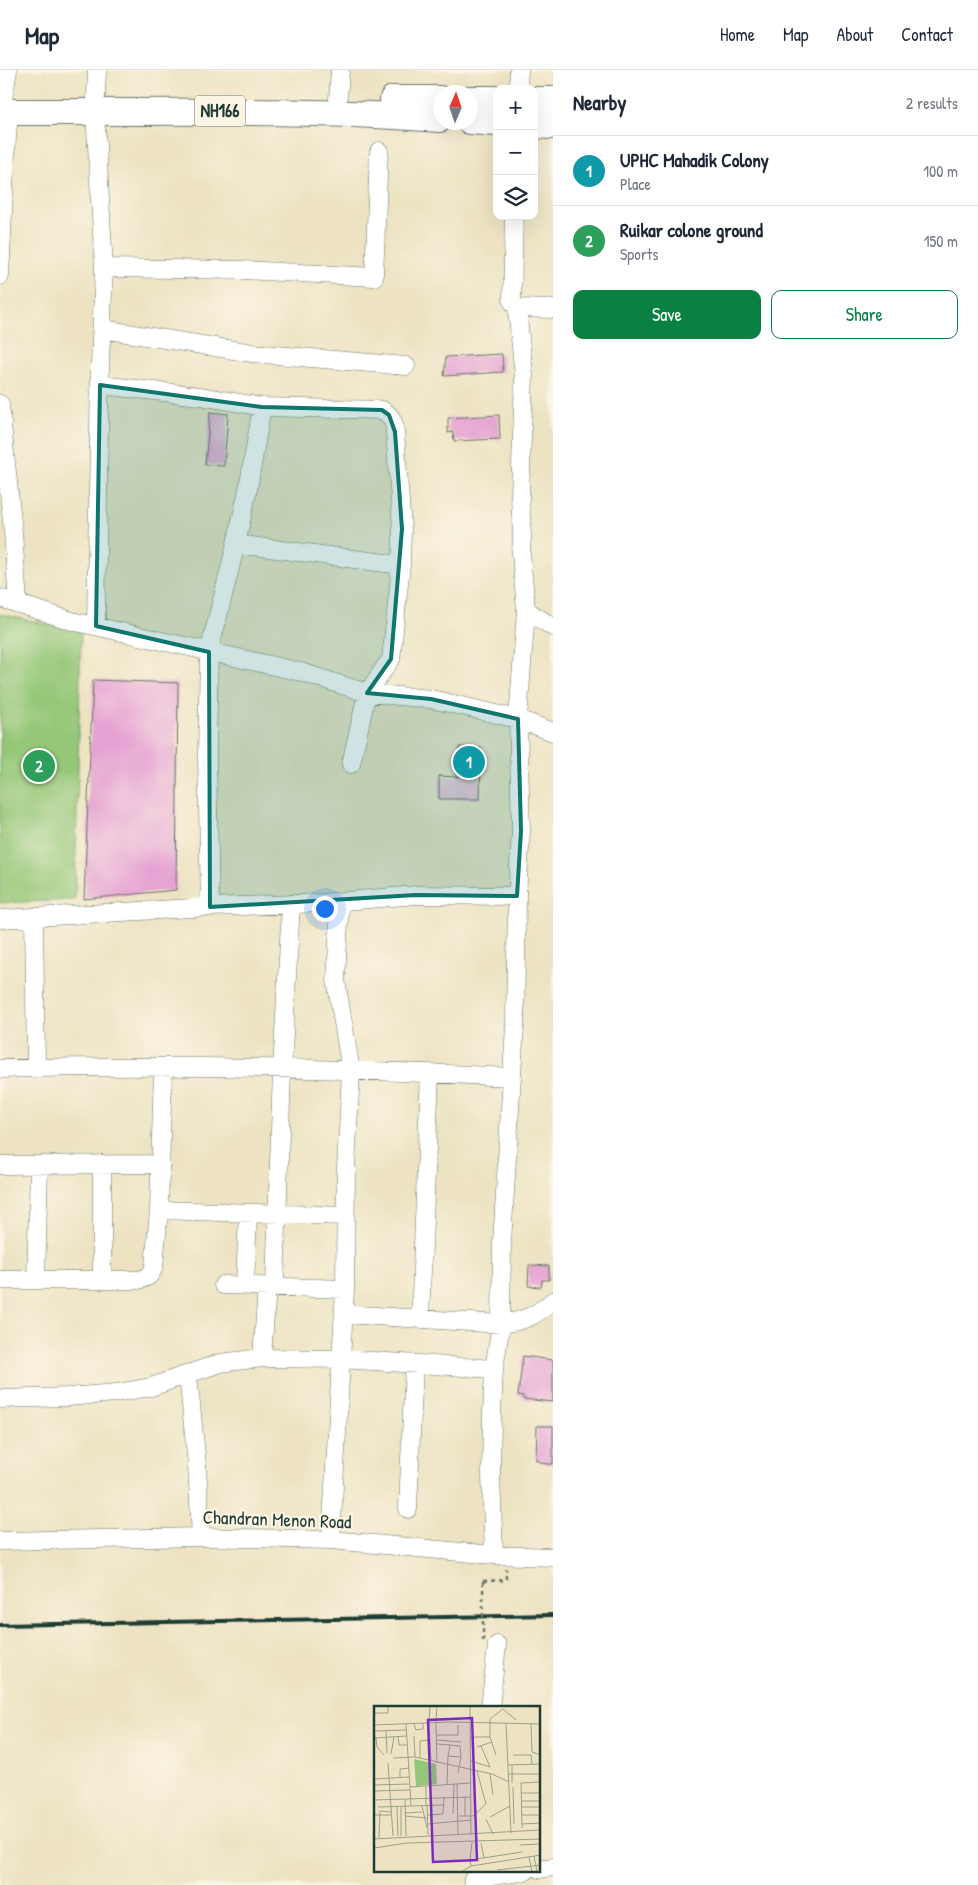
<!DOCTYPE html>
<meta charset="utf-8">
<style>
body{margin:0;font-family:"Patrick Hand",sans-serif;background:#f6f6f7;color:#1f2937}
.controls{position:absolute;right:15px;top:15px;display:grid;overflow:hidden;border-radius:10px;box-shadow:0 5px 20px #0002}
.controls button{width:45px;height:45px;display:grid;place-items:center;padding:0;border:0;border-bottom:1px solid #e0e1e3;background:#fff;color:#1f2937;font:25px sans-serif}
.compass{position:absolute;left:433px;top:15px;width:45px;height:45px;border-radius:50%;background:#fff;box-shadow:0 5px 20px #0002;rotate:2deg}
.you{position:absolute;left:324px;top:838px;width:18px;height:18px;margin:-12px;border:4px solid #fff;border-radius:50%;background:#1a73e8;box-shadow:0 0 0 8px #1a73e833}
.badge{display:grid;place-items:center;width:32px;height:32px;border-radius:50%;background:#0b8043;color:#fff;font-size:16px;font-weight:700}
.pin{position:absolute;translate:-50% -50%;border:2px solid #fff;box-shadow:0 1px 5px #0006}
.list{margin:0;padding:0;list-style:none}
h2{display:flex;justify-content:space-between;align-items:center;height:65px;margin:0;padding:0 20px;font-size:21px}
h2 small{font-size:16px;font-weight:400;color:#747a83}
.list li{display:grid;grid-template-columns:32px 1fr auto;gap:15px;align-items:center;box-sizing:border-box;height:70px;padding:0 20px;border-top:1px solid #e0e1e3}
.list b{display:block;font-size:19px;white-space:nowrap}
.list p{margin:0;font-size:16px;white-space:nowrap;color:#747a83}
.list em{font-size:16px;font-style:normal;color:#747a83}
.actions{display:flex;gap:10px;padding:15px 20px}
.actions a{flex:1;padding:11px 0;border:1px solid #0b8043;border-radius:10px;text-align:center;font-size:18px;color:#0b8043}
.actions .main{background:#0b8043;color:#fff}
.icon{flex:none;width:28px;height:28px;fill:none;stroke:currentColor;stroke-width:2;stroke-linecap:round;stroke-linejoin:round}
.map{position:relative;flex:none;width:553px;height:1815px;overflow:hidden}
header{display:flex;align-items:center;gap:30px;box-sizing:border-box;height:70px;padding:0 25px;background:#fff;border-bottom:1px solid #e0e1e3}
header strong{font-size:24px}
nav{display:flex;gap:28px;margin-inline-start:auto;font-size:18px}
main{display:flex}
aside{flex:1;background:#fff}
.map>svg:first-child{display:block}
</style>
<header>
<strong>Map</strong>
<nav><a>Home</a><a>Map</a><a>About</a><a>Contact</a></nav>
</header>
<main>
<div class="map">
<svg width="553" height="1815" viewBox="0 0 553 1815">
<rect width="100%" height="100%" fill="#fcf5e5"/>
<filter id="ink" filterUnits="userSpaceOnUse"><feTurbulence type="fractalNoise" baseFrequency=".02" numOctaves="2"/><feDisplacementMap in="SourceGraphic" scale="10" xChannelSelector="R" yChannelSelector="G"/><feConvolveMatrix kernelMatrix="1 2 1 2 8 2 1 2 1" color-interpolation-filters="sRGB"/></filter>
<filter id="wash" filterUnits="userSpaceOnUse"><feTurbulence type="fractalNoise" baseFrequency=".0096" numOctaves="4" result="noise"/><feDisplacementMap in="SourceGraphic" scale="20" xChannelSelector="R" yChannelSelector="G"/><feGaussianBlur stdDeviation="1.12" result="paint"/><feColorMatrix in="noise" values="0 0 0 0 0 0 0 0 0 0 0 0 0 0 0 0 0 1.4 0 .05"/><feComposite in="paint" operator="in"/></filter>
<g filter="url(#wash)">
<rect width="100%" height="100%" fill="#ede3c3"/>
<path fill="#95c778" stroke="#5a8256" d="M0 544 81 562 75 830 0 833Z"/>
<g id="blocks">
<path fill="#e5a2d3" d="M502 284 503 302 444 306 446 287Z
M210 342 228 344 224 396 205 395Z
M499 345 500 369 454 371 453 362 448 363V348Z
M93 610 178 613 176 820 84 829Z
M459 677 481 678 480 729H439V706L458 707Z
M529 1195 549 1196V1210H542L541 1217 528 1216Z
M523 1286 553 1290V1332L523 1329V1326L518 1325Z
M537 1356H553V1394H546L536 1390Z"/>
</g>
</g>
<g filter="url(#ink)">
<use href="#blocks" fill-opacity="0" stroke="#677766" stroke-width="1"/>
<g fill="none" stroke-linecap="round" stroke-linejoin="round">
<defs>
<path id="minor" d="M518 19 519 0
M96 27 97 0
M338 29 340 0
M3 30 8 0
M95 41 104 198 100 294 96 556
M104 198 242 200 374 207 379 81
M0 206C3 152 4 97 9 42
M517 238 553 239
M102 259 252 283 406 296
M100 315 200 326 262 337 248 419 236 474
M0 334 13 462 18 534
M262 337 382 340C392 346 394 351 395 362L402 459 401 495
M0 528 72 551 301 602 367 623 431 629 518 649 553 662
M526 540 553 557
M210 837 207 685 209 582 236 474 401 495 391 589 367 623 351 694
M34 847 36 998
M0 849 210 837 322 833 416 825 517 826
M0 999C170 994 341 998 511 1007
M0 1095 159 1094
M159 1140 345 1146
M0 1210H138C147 1208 151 1206 154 1197L159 1140 163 997
M36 1210 39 1095
M102 1210V1094
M223 1215 345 1219
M245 1215 248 1144
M275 1216 282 1000 291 834
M344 1244 501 1254C524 1251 535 1246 553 1231
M420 1249 430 1003
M262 1288 267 1216
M188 1305 197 1395 201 1467
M0 1329 68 1327 116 1323 151 1317 220 1293 262 1288 342 1289 494 1299
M408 1439 414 1294
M331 1470 345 1219 346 1098 351 1001 336 910 340 832
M0 1471 201 1467 331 1470 494 1485 553 1487
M494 1485 491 1406 492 1343 494 1299 501 1254 502 1173 515 955 517 826 521 761 518 649 526 540 521 483 522 467 520 426 524 306 517 238 512 231 514 146
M490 1638 497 1575
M539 1799 553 1797
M473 1815V1809L526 1801"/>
<path id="highway" d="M393 29H440
M470 29H497
M534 30H553
M0 42C147 43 294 38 440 49
M470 51 497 53
M534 55 553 56"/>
</defs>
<use href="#minor" stroke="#677766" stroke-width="19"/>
<use href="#highway" stroke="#677766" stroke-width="28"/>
<path stroke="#677766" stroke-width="2.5" stroke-dasharray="4 4" stroke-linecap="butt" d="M483 1511 506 1510V1499"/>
<use href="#minor" stroke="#fff" stroke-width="18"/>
<use href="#highway" stroke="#fff" stroke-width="26"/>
<path stroke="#1f3d34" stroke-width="4" d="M0 1555 553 1545"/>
<path stroke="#677766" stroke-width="2.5" stroke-dasharray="4 4" stroke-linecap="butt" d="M483 1511V1574"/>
</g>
</g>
<path fill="#0f766e" fill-opacity="0.2" stroke="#0f766e" stroke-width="4" stroke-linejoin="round" d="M100 315 262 337 382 340 389 345 395 362 402 459 391 589 367 623 431 629 518 649 521 761 517 826 416 825 210 837 209 582 96 556Z"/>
<g text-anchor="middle" stroke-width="4.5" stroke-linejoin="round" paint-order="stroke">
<rect fill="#fcf5e5" stroke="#617469" stroke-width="1" x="195" y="25.5" width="50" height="31" rx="4"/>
<g font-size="18" font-weight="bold" fill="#1f3d34">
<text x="220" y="47">NH166</text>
</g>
<g font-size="19" fill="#1f3d34" stroke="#fcf5e5">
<text transform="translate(277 1449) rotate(2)" y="7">Chandran Menon Road</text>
</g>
</g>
<g transform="translate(374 1636)">
<rect width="166" height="166" fill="#ede3c3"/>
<path d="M40 53 62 58 63 78 42 80Z" fill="#95c778"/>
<path fill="none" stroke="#9ba18a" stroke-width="1" d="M96 0 97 129M147 0 167 1M0 7H14V0M55 16 56 0M62 16 63 0M62 17 63 57M32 18 36 81 97 77M40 18 42 24 49 23V17M55 18 57 55M132 18 137 127M157 18 158 46 167 49M0 19 76 16 167 18M0 25 32 24M12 25 13 47M63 29H84V19M40 30 41 51M24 31 25 39H33M96 31H116V13L129 3 142 14M116 31 122 49M0 32 33 30M2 32 3 41 10 49M63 34 87 36M63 38 76 39 74 50M76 39 86 40 87 51M107 40 116 61M103 41 118 36M17 48 20 31M139 49H157L158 58M19 52 41 51 118 68 135 76M46 52V35L55 34M97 55 116 61M14 57 19 130M134 59 167 58M116 68 119 89M134 68H167M26 71V63L35 62M0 73 35 71M138 77V59M83 78 84 128M0 79 35 78M73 79 74 50 87 51 84 67M52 81V100M139 81 140 118M0 85 36 84M147 87H167M0 94 97 91M31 94 32 130M148 95H167M37 100 70 99M48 100 53 122M53 100 54 129M4 101 37 100 36 81M23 101 24 130M27 101V130M148 101H167M31 107 48 106M79 108 80 78M0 109H18M53 109 69 108 70 91M148 109H167M31 110 53 112M85 110H99L112 98 103 65M91 110V91M116 111 136 100M112 113 119 128M53 118 97 114M148 118 167 117M148 122 147 77 167 76M5 132 6 105 17 106M0 133 167 124M107 137 110 152M146 139 167 138M0 142 33 137 167 133M160 150 163 166M155 151 158 166M96 154 98 136M97 160 96 154 148 146M123 164 167 159M87 166 97 160 167 149"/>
<path fill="#7b2cbf" fill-opacity="0.15" stroke="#7b2cbf" stroke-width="2.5" d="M98 12 103 154 59 156 54 14Z"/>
<rect width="166" height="166" fill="none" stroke="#1f3d34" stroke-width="2.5"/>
</g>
</svg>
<div class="controls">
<button>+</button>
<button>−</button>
<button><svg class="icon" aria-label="layers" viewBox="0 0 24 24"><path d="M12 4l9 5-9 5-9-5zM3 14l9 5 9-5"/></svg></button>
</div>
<svg class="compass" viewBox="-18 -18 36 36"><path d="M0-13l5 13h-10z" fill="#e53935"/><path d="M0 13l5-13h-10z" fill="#747a83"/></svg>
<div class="you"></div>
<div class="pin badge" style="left:469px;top:692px;background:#0f9aa8">1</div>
<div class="pin badge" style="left:39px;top:696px;background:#2e9e5b">2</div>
</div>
<aside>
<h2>Nearby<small>2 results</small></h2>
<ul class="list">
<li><span class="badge" style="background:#0f9aa8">1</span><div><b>UPHC Mahadik Colony</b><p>Place</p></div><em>100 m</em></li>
<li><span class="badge" style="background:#2e9e5b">2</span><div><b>Ruikar colone ground</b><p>Sports</p></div><em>150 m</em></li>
</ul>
<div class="actions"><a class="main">Save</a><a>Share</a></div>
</aside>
</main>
